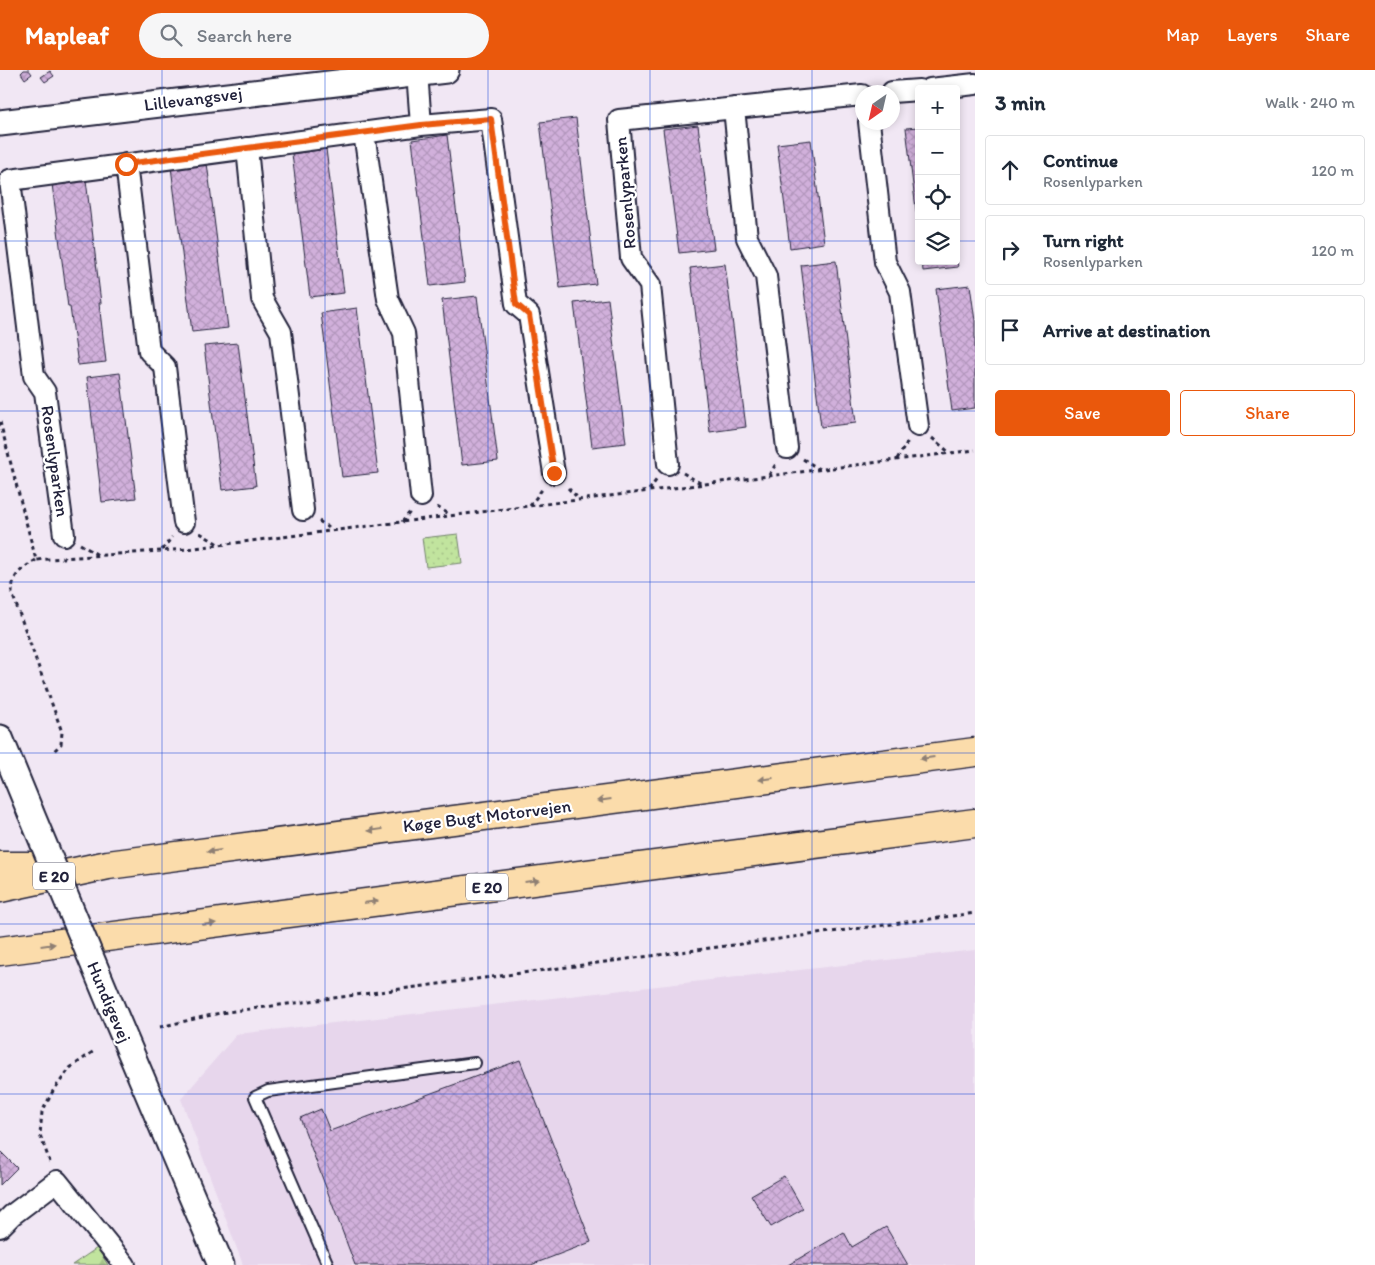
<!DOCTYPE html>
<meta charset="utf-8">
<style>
body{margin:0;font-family:Itim,sans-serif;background:#f6f6f7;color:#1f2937}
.controls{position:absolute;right:15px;top:15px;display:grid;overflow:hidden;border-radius:5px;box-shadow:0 2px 8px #0003}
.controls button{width:45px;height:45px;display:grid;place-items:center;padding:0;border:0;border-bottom:1px solid #e0e1e3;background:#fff;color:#1f2937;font:25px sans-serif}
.compass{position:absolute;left:855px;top:15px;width:45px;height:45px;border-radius:50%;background:#fff;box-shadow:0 2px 8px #0003;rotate:214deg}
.stop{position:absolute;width:15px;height:15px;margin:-11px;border:4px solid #ea580c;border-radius:50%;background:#fff}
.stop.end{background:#ea580c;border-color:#fff;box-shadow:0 1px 5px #0008}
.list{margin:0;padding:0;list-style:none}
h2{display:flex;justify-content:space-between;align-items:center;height:65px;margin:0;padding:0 20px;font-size:21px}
h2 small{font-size:16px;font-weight:400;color:#747a83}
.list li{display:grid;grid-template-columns:32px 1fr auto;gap:15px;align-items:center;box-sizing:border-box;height:70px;margin:0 10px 10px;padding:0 10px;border:1px solid #e0e1e3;border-radius:5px}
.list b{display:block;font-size:19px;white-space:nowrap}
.list p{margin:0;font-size:16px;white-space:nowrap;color:#747a83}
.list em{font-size:16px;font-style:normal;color:#747a83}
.actions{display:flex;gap:10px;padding:15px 20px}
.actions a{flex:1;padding:11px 0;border:1px solid #ea580c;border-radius:5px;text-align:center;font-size:18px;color:#ea580c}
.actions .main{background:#ea580c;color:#fff}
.icon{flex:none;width:28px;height:28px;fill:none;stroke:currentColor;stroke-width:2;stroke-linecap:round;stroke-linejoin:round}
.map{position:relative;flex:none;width:975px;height:1195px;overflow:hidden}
header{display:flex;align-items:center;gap:30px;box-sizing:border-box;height:70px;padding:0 25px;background:#ea580c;color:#fff}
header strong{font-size:24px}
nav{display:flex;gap:28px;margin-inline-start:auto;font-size:18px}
.search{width:350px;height:45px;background:#f6f6f7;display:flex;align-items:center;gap:12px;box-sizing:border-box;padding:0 18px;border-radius:28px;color:#747a83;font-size:19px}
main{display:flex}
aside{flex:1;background:#fff}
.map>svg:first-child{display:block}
</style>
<header>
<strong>Mapleaf</strong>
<div class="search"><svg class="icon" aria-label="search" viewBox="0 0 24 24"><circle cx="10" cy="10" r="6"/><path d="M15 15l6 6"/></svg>Search here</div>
<nav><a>Map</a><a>Layers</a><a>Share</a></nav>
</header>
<main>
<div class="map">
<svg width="975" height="1195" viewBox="0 0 975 1195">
<defs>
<pattern id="green-dots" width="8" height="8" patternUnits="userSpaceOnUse" patternTransform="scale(1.25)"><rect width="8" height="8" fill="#c1e49e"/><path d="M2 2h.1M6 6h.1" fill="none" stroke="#a6c389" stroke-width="1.8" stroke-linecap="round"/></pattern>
<pattern id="forest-firs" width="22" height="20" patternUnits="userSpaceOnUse" patternTransform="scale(1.25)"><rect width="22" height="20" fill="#c1e49e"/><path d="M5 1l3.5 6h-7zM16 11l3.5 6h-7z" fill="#a6c389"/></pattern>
<pattern id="building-cross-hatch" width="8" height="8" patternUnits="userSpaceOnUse" patternTransform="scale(1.25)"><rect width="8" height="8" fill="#d1b0db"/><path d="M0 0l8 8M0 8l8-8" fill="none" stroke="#b397bd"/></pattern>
</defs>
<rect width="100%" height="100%" fill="#f1e7f4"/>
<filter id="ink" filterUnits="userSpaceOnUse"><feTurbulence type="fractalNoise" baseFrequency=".02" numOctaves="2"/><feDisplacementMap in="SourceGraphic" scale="10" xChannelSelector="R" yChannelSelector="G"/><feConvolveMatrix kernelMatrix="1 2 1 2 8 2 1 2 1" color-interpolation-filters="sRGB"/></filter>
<g filter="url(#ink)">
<path fill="#e7d6ec" d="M975 880V1195H243L181 1029 237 964Z"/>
<path fill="url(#green-dots)" stroke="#72836c" d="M458 464 462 493 426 497 422 468Z"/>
<path fill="url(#forest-firs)" stroke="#72836c" d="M97 1178 108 1195H72Z"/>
<path fill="url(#building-cross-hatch)" stroke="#22223b" d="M24 0H29L32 4 25 9 21 3Z
M50 1 54 6 45 12 41 7Z
M576 48 596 214 560 218 540 52Z
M698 55 714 179 679 183 663 59Z
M919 57V164L906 58Z
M447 65 465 212 430 216 412 70Z
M811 70 824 173 790 178 777 74Z
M326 79 344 223 310 227 292 84Z
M207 93 228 258 192 262 171 97Z
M86 110 101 233H99L106 292 78 295 70 237H68L52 114Z
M956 185 958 197 923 201 922 191H956Z
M836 191 856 353 821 357 801 195Z
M725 194 746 357 710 362 690 198Z
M970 215 975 251V338L952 341 936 219Z
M477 226 498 391 462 395 442 230Z
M608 229 626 373 592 377 574 233Z
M357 238 378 403 342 407 321 243Z
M238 273 256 416 222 420 204 276Z
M120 303 136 428 102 432 87 307Z
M520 990 591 1172 531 1195H355L300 1048 321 1039 330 1061Z
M0 1081 17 1098 0 1115Z
M784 1106 803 1139 771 1157 751 1125Z
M886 1157 908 1195H788L844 1162 852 1177Z"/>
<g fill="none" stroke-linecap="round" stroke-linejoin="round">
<defs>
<path id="service" d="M328 1195 255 1027 268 1021 475 993"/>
<path id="minor" d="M417 2 421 55
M930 19 975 14
M892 22 919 20
M734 38 747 168 766 206 787 378
M869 52 885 192 900 222 918 356
M364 63 388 229 404 263 421 426
M247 78 262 229 281 262 303 440
M126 94 149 281 165 297 184 452
M668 394 650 215 631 188 619 50 862 25
M64 465 45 322 34 306 10 110 421 55 491 49 516 234 529 245 554 403
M0 1157 12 1145 57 1111 125 1195"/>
<path id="tertiary" d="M0 53 446 0
M0 668 30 741
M111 936 221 1195"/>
<path id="motorway" d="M0 796H44
M0 818 108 795 975 682
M0 881 975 753"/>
</defs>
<use href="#service" stroke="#22223b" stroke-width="14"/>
<use href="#minor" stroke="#22223b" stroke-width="24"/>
<use href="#tertiary" stroke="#22223b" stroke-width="29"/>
<use href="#motorway" stroke="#22223b" stroke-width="31"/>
<path stroke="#22223b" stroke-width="3" stroke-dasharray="4 4" stroke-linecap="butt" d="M0 352 36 490 187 479 975 380
M932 368 950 383
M803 389 819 399
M897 389 908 371
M683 403 702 414
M769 405 776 394
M568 418 579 429
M649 420 657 409
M530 436 543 418
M437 437 451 445
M319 451 332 460
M402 452 410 442
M200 463 218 474
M80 474 98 485
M162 480 172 467
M36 490C21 500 12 504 12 523L62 662 61 674 52 683
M160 957 220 943 975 843
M50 1092 40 1065 42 1042 53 1021 70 998 94 981"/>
<use href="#service" stroke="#fff" stroke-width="10"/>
<use href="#minor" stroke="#fff" stroke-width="20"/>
<use href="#tertiary" stroke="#fff" stroke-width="25"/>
<use href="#motorway" stroke="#fbdcab" stroke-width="28"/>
<defs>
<path id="tertiary-bridge" d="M30 741 111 936"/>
</defs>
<use href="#tertiary-bridge" stroke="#22223b" stroke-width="29" stroke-linecap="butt"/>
<use href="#tertiary-bridge" stroke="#fff" stroke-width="25"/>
</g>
<defs><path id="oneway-solid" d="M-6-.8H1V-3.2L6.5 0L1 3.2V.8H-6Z" transform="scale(1.25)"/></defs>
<g fill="#8e7f73">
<use href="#oneway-solid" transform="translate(927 688) rotate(173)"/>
<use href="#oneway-solid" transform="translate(766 709) rotate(173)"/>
<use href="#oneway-solid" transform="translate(604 730) rotate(173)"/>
<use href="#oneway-solid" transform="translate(375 760) rotate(173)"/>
<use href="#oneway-solid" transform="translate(214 781) rotate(173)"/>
<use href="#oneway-solid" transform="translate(532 811) rotate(-7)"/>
<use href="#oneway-solid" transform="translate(371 832) rotate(-7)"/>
<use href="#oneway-solid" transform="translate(209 854) rotate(-7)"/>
<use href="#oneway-solid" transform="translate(48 875) rotate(-8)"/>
</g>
</g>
<g fill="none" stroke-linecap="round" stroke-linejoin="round" filter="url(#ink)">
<path stroke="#ea580c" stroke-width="6" d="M126 94 421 55 491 49 516 234 529 245 554 403"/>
</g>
<path fill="none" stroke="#1d4ed8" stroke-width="1" stroke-opacity="0.55" d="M162 0V1195M325 0V1195M488 0V1195M650 0V1195M812 0V1195M0 171H919M956 171H975M0 341H975M0 512H975M0 683H975M0 854H975M0 1024H975"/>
<g text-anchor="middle" stroke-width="4.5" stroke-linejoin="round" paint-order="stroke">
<g fill="#fff" stroke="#646476" stroke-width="1">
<rect x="33" y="792.5" width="42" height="27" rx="4"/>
<rect x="466" y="803.5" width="42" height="27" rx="4"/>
</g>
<g font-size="16" font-weight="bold" fill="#22223b">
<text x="54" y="812">E 20</text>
<text x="487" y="823">E 20</text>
</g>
<g font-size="18" fill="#22223b" stroke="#fff">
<text transform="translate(193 29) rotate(-7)" y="6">Lillevangsvej</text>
<text transform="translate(625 123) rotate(-95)" y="6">Rosenlyparken</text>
<text transform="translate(55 391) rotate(82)" y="6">Rosenlyparken</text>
<text transform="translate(487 746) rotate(-7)" y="6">Køge Bugt Motorvejen</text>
<text transform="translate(109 932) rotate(67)" y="6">Hundigevej</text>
</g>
</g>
</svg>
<div class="controls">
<button>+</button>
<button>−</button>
<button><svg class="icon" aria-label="locate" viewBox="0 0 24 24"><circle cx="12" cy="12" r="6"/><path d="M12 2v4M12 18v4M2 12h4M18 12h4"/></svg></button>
<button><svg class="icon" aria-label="layers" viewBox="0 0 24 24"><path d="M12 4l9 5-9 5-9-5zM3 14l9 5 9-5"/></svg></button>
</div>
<svg class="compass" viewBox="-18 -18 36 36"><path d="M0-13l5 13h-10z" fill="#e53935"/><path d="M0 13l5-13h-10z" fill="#747a83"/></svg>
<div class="stop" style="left:126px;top:94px"></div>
<div class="stop end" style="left:554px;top:403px"></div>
</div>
<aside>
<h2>3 min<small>Walk · 240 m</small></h2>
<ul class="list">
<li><svg class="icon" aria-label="ahead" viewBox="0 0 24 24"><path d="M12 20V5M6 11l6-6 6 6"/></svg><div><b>Continue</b><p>Rosenlyparken</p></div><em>120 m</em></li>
<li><svg class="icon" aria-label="right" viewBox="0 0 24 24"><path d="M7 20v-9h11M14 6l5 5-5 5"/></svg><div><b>Turn right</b><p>Rosenlyparken</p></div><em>120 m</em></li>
<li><svg class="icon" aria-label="arrive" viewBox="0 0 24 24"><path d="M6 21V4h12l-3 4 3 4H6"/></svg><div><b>Arrive at destination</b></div></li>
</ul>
<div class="actions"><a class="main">Save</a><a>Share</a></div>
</aside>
</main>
